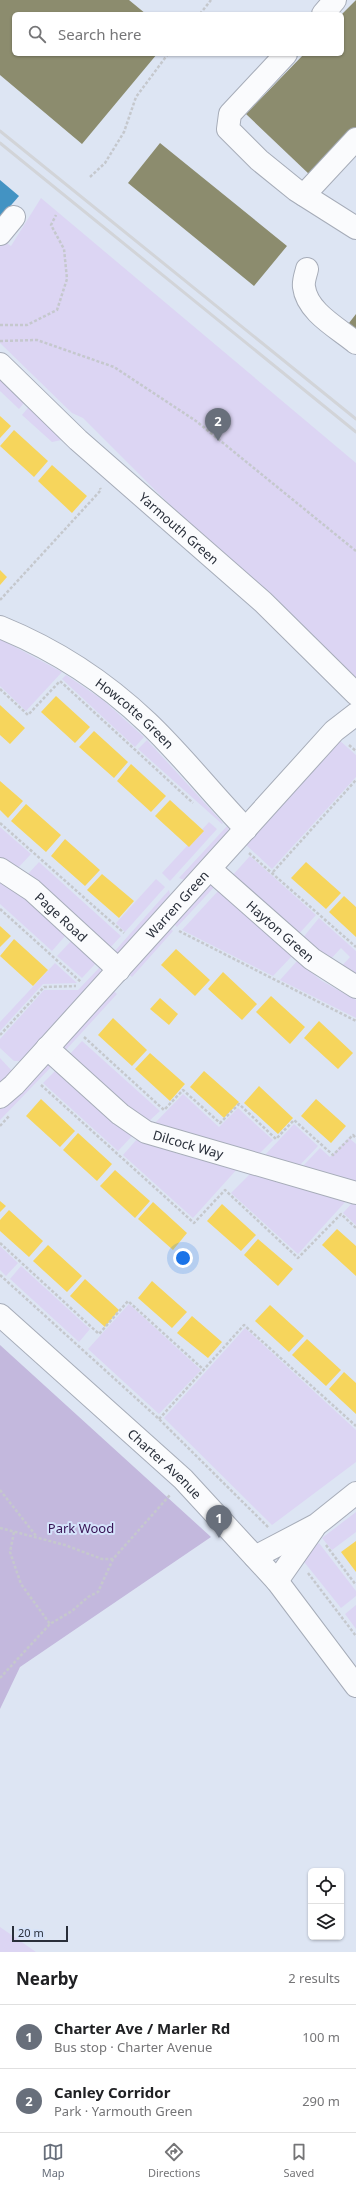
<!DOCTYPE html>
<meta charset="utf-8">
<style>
body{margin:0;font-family:"Noto Sans",sans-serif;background:#f6f6f6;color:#202124}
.controls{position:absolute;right:12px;bottom:12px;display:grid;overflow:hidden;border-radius:6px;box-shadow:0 1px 3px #0004}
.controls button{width:36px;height:36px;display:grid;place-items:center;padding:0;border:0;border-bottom:1px solid #e0e0e0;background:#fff;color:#202124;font:20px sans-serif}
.scale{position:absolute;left:12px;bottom:10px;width:56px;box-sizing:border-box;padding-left:4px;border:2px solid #292f3a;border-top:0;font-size:11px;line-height:14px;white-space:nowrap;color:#292f3a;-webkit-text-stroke:3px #d5e3fb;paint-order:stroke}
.you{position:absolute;left:183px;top:1258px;width:14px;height:14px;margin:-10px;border:3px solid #fff;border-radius:50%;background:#1a73e8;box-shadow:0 0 0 6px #1a73e833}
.badge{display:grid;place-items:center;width:26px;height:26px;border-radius:50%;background:#686f7b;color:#fff;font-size:13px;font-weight:700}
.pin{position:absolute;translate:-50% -33px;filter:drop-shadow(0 1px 2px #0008)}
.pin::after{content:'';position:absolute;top:21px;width:14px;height:12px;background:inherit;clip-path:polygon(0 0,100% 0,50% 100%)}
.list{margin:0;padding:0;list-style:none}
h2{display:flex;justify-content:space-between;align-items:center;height:52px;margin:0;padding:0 16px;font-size:17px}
h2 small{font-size:13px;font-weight:400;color:#757577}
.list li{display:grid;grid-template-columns:26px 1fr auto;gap:12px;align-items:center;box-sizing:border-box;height:64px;padding:0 16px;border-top:1px solid #e0e0e0}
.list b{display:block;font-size:15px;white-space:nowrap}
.list p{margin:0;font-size:13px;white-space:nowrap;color:#757577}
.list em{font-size:13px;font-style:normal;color:#757577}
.icon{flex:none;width:22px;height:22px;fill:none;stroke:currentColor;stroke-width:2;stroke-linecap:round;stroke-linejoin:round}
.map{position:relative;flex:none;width:356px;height:1952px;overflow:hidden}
.search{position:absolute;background:#fff;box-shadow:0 1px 3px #0004;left:12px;right:12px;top:12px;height:44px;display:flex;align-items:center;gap:10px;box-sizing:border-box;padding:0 14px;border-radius:6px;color:#757577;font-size:15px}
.sheet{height:180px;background:#fff}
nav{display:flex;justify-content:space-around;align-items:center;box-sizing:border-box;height:56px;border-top:1px solid #e0e0e0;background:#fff;font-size:11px;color:#757577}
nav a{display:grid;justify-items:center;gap:2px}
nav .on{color:#686f7b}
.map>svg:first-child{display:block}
</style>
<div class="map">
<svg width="356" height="1952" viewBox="0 0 356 1952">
<rect width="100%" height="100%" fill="#dde5f3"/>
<path fill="#dcd5f3" d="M41 198 356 463V682L161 496 83 418 72 413 0 343V239L11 246Z
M0 374 27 399 19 409 0 391Z
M32 403 61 433V440L52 442 22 415Z
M0 639 62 672 26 711 0 686Z
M66 675 103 700 144 737 135 747 62 679Z
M147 740 223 823 222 824 138 749Z
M339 740 356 755V777L272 869 244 843Z
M209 822 217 829 170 881 162 873Z
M228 825 229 833 187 881 179 878Z
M0 827 31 854 17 869 0 859Z
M250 856 316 915 297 936 231 877Z
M39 862 121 936 108 950 27 875Z
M0 878 15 889 66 935 52 951 0 904Z
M156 879 165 887 125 932 116 923Z
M209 883 217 884 177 927 172 922Z
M169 890 171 898 120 954 113 953Z
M219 890 292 956 273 976 182 930Z
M319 918 356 951V979L339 969 350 957 341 948 328 962 301 940Z
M168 926 173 931 132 977 126 972Z
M72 940 97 962 82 978 57 956Z
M297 961 322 981 356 1000V1018L280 980Z
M55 963 77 983 43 984 0 1031V1022Z
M100 967 101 974 26 1061H14L0 1048V1039L44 990H78Z
M112 989 117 994 64 1052 63 1045Z
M82 1041 160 1111 148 1122 131 1110 69 1055Z
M0 1058 12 1071 0 1086Z
M48 1064 53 1065 0 1120V1108L18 1093Z
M57 1069 133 1135 118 1151 43 1083Z
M183 1094 219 1127 238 1108 273 1140 259 1154 154 1124Z
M294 1124 318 1146 300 1165 265 1155Z
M138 1138 178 1154 238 1168 193 1218 123 1155Z
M349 1138 356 1144V1181L303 1166 320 1148 330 1157Z
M251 1173 347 1200 298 1254 231 1193Z
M353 1202 356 1203V1225L343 1213Z
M0 1246 18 1263 6 1276 0 1270Z
M21 1266 90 1329 79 1342 10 1279Z
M129 1304 201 1370 159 1414 88 1349Z
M245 1328 356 1430V1462L272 1525 164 1418Z
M356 1512V1532L332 1550 322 1538Z
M319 1543 356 1591V1596L341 1608 301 1558Z
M356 1605V1629L345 1614Z
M0 1927 36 1952H0Z"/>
<path fill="#c3b8dd" d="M0 1345 211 1537 20 1667 0 1709Z"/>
<path fill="#f6d55c" d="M0 416 11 426 0 438Z
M14 430 48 461 34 477 0 446Z
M52 465 87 496 72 513 38 481Z
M0 570 7 577 0 585Z
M56 696 90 727 75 743 41 712Z
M0 705 25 728 10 744 0 735Z
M94 731 128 762 114 778 79 747Z
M131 764 166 796 151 812 117 781Z
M0 781 23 801 8 818 0 810Z
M170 800 204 831 189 847 155 816Z
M26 804 61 835 46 852 11 821Z
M65 839 100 870 85 886 51 856Z
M306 862 341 893 326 909 291 878Z
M102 874 134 901 119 918 87 890Z
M344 896 356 907V937L329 912Z
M0 926 11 936 0 947Z
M14 939 48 970 33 986 0 956Z
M176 949 210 980 195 996 161 965Z
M223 972 257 1004 242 1020 208 989Z
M271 996 305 1027 290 1044 256 1012Z
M160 998 178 1014 169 1025 150 1009Z
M113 1018 147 1050 132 1066 98 1035Z
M319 1021 353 1053 338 1069 304 1038Z
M150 1053 185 1084 170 1101 135 1069Z
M204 1071 239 1102 224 1118 190 1087Z
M259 1086 293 1118 278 1134 244 1103Z
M41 1099 75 1131 60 1147 26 1116Z
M316 1099 346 1126 331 1143 301 1116Z
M78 1133 112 1164 97 1181 63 1150Z
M115 1170 150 1201 135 1218 100 1186Z
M0 1201 6 1206 0 1212Z
M153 1202 187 1233 173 1250 138 1219Z
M222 1204 256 1235 241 1251 207 1221Z
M9 1210 43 1241 29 1257 0 1231V1220Z
M337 1229 356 1246V1276L322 1245Z
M258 1239 293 1269 278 1286 244 1255Z
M48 1245 82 1276 67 1292 33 1261Z
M85 1279 119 1310 105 1327 70 1296Z
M152 1281 187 1312 172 1328 138 1298Z
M270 1305 304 1336 289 1352 255 1321Z
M192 1316 222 1342 208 1358 177 1333Z
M307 1339 341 1370 326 1386 292 1355Z
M344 1372 356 1383V1414L329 1389Z
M356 1541V1572L341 1552Z"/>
<path fill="#4393c3" d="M0 180 19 196 0 218Z"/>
<path fill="#8c8c6e" d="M0 0H129L146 14H14V54H157L82 144 0 75Z
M356 0V127L310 175 246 114 304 54H342V14Z
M160 143 287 246 254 286 128 183Z
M356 314V329L349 323Z"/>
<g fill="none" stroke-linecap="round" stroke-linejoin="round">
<defs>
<g id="minor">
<path d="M323 14 335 0"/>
<path d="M286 54 230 114 228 129 259 160 296 190 356 228"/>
<path d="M304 195 356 139"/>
<path d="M0 234 14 217"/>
<path d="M307 269C306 274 303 281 304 287 307 312 338 328 356 343"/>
<path id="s1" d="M0 364 78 440 263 602 356 694"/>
<path id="s2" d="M0 627C54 649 105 682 147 722 182 755 212 794 246 829"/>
<path id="s3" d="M0 869 32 890 119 970"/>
<path id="s4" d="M210 869 312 959 356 987"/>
<path id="s5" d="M47 1048 120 1114 146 1132 356 1193"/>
<path id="s6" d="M0 1097 14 1085 334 731 356 714"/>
<path id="s7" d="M0 1315 183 1479 277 1581 356 1686"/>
<path d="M255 1557 316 1525 356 1493"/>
<path d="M277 1581 314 1528"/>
</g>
</defs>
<use href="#minor" stroke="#a6acb8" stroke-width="24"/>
<path stroke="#c5c8cd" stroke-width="2.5" stroke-dasharray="3 2" stroke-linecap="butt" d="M200 14 211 0
M90 177 105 163 124 132 136 97 168 54
M0 325H27L57 310 67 279 64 249 51 225 56 215
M0 341 37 340 114 367 196 421 356 551
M0 600 101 490 100 488
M0 689 28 715 60 681 193 803
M349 745 356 751
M0 823 124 933
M249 853 356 947
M273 872 356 780
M0 909 81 982
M179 931 356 1021
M0 1035 44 987 76 986
M84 1037 164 1110 183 1090 220 1123 239 1104 276 1139 294 1120 333 1155 353 1135 356 1138
M41 1085 194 1223 225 1190 298 1258 341 1214 356 1228
M0 1126 9 1116
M0 1243 99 1334 128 1301 204 1370
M0 1275 159 1419 269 1528
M159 1419 244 1325 356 1426
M0 1490 37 1537
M0 1528 65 1545 102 1559H113
M14 1532 10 1552 21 1584 50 1624
M326 1545 356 1585
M308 1573 356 1636
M0 1678 50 1624 72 1611 88 1597 98 1592 113 1559 170 1495"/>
<use href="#minor" stroke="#fafbfd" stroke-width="22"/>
<path stroke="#d2d4d8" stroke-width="3" d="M0 131 356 419
M0 143 356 432"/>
</g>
<g text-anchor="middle" stroke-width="4" stroke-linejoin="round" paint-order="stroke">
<g font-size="13" fill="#292f3a" stroke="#d5e3fb">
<text dy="5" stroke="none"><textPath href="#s1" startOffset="243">Yarmouth Green</textPath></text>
<text dy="5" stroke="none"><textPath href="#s2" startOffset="161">Howcotte Green</textPath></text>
<text dy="5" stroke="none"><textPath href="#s6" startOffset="262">Warren Green</textPath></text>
<text dy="5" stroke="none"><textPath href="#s3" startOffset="78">Page Road</textPath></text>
<text dy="5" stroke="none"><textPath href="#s4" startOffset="94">Hayton Green</textPath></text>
<text dy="5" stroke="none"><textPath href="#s5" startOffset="174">Dilcock Way</textPath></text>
<text dy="5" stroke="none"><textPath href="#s7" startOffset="222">Charter Avenue</textPath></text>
</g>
<g font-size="13" fill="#371354" stroke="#d5e3fb">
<text x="81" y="1533">Park Wood</text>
</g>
</g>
</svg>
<div class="controls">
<button><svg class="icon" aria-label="locate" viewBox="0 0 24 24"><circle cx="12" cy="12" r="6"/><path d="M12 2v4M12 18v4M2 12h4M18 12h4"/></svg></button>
<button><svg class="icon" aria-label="layers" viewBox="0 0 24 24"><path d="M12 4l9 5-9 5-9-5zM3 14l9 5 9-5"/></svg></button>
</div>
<div class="scale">20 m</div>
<div class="you"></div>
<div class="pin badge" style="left:219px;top:1538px">1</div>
<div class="pin badge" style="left:218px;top:441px">2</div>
<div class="search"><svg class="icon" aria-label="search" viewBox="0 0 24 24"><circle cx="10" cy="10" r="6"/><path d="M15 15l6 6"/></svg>Search here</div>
</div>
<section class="sheet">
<h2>Nearby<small>2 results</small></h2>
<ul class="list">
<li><span class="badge">1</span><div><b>Charter Ave / Marler Rd</b><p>Bus stop · Charter Avenue</p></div><em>100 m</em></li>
<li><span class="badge">2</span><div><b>Canley Corridor</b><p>Park · Yarmouth Green</p></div><em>290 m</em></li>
</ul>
</section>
<nav>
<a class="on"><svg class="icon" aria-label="map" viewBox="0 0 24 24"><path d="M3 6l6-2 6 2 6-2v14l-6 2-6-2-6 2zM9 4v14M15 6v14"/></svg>Map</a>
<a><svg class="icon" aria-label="directions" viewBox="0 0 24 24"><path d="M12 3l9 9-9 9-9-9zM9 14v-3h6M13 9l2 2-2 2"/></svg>Directions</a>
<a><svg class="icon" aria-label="saved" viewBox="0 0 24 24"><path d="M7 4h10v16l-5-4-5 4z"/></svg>Saved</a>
</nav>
